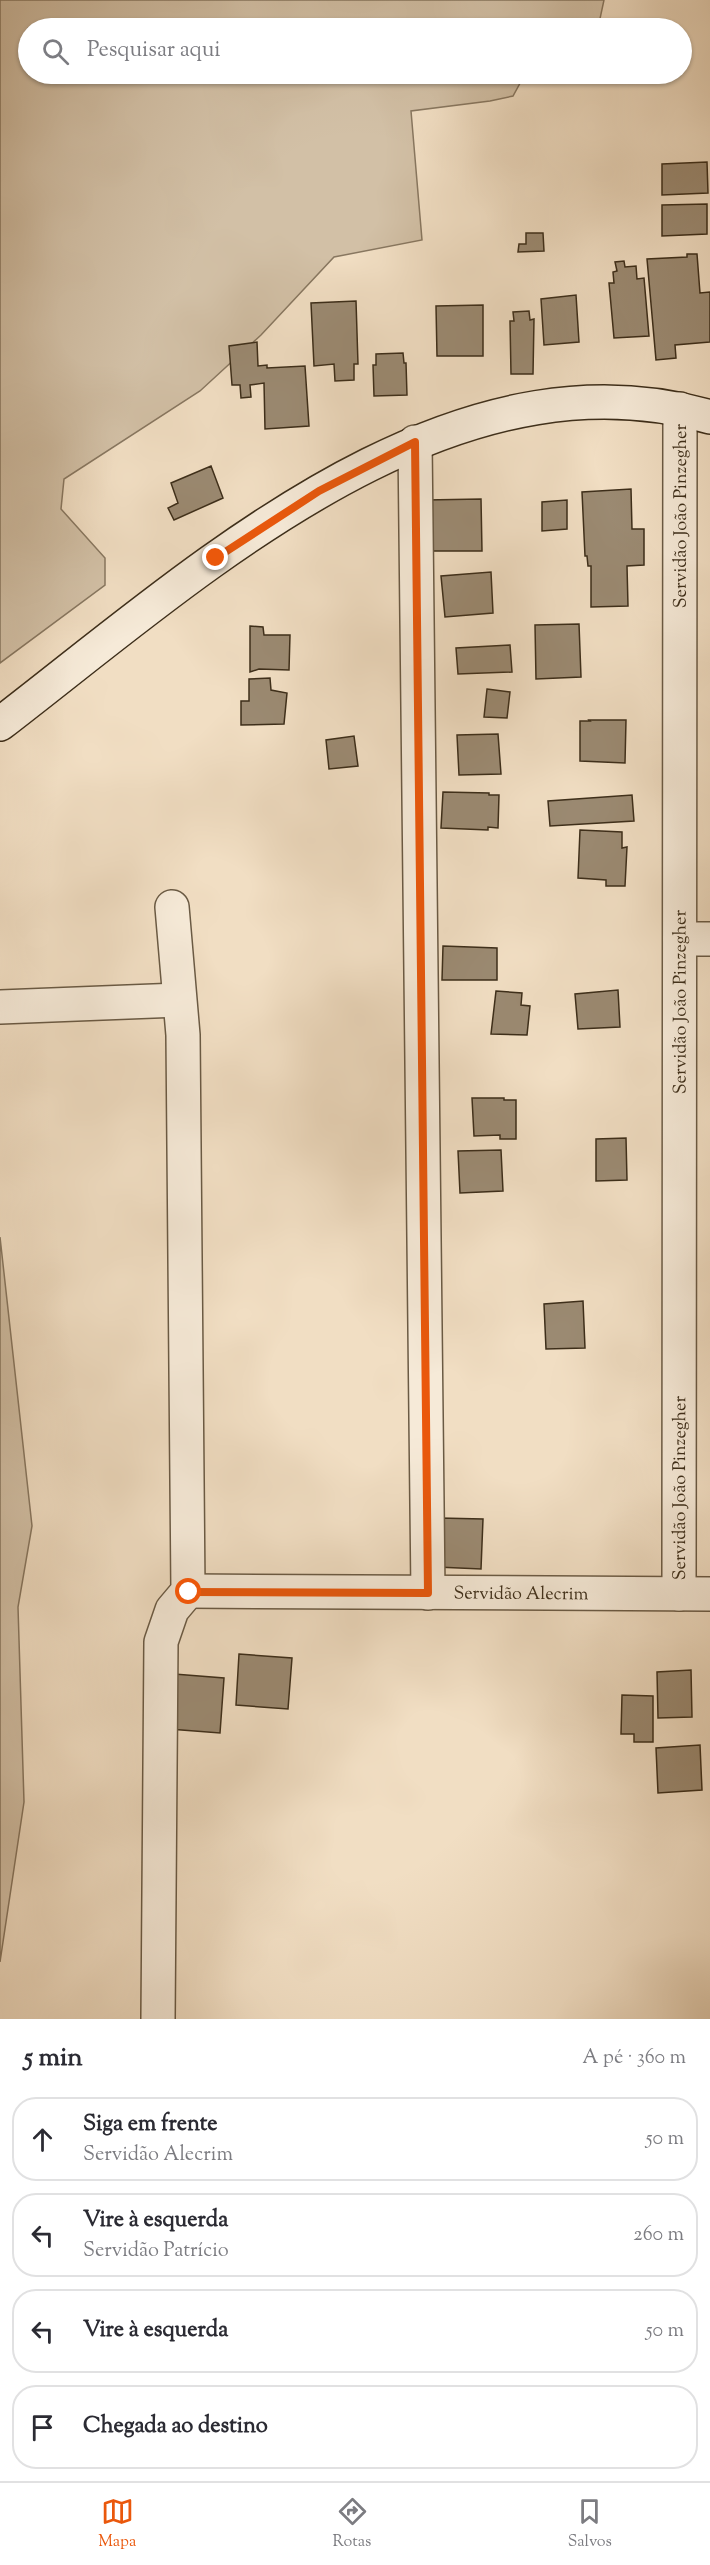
<!DOCTYPE html>
<html lang="pt">
<meta charset="utf-8">
<style>
body{margin:0;font-family:"Sorts Mill Goudy",serif;background:#f2f2f3;color:#2b2b33}
.stop{position:absolute;width:18px;height:18px;margin:-14px;border:4px solid #ea580c;border-radius:50%;background:#fff}
.stop.end{background:#ea580c;border-color:#fff;box-shadow:0 2px 6px #0008}
.list{margin:0;padding:0;list-style:none}
h2{display:flex;justify-content:space-between;align-items:center;height:78px;margin:0;padding:0 24px;font-size:26px}
h2 small{font-size:20px;font-weight:400;color:#7c7c81}
.list li{display:grid;grid-template-columns:39px 1fr auto;gap:18px;align-items:center;box-sizing:border-box;height:84px;margin:0 12px 12px;padding:0 12px;border:2px solid #e1e1e2;border-radius:24px}
.list b{display:block;font-size:22px;white-space:nowrap}
.list p{margin:0;font-size:20px;white-space:nowrap;color:#7c7c81}
.list em{font-size:20px;font-style:normal;color:#7c7c81}
.icon{flex:none;width:33px;height:33px;fill:none;stroke:currentColor;stroke-width:2;stroke-linecap:round;stroke-linejoin:round}
.map{position:relative;flex:none;width:710px;height:2019px;overflow:hidden}
.search{position:absolute;background:#fff;box-shadow:0 2px 4px #0004;left:18px;right:18px;top:18px;height:66px;display:flex;align-items:center;gap:15px;box-sizing:border-box;padding:0 21px;border-radius:33px;color:#7c7c81;font-size:22px}
.sheet{height:462px;background:#fff}
nav{display:flex;justify-content:space-around;align-items:center;box-sizing:border-box;height:84px;border-top:2px solid #e1e1e2;background:#fff;font-size:16px;color:#7c7c81}
nav a{display:grid;justify-items:center;gap:3px}
nav .on{color:#ea580c}
.map>svg:first-child{display:block}
</style>
<div class="map">
<svg width="710" height="2019" viewBox="0 0 710 2019">
<rect width="100%" height="100%" fill="#f1dec3"/>
<filter id="stains"><feTurbulence type="fractalNoise" baseFrequency=".00333" numOctaves="4"/><feColorMatrix values="0 0 0 0 .2 0 0 0 0 .09 0 0 0 0 .02 0 0 0 .5 -.17"/></filter>
<radialGradient id="worn" r=".72"><stop offset=".6" stop-color="#630" stop-opacity="0"/><stop offset="1" stop-color="#630" stop-opacity=".3"/></radialGradient>
<path fill="#d2c0a6" stroke="#887760" stroke-width="1.5" d="M0 0H604L598 28H28V74H525L513 96 490 101 411 111 422 240 334 257 261 335 200 391 64 479 61 509 105 558V585L0 663Z
M0 1237 32 1526 18 1607 24 1802 0 1962Z"/>
<path fill="#9b8a72" stroke="#3d2e1a" stroke-width="1.5" d="M707 162 708 193 662 195V164Z
M707 204V234L662 236V205Z
M526 233H543L544 251 518 252 519 244H526Z
M687 254H697L700 293 710 292V342L675 345 676 358 656 360 647 259 687 257Z
M624 261 625 267 636 266 637 279 644 278 649 336 614 338 609 283H614L613 272 617 271 615 262Z
M576 295 579 342 544 345 541 299Z
M356 301 358 364H354V380L335 381 334 364 314 366 311 303Z
M483 305V356H437L436 306Z
M529 311 530 320 534 319 533 374H511L510 321H514L513 312Z
M257 342 258 366 267 365V368L305 366 309 426 265 429 264 383 250 385 251 397 241 398 240 385H232L229 346Z
M403 353 404 363H406L407 395 374 396 373 365H376V354Z
M211 466 223 498 174 520 168 508 178 503 171 483Z
M631 489 632 529H644V565L627 566 628 606 591 607V566H588L587 556H585L582 492Z
M481 499 482 551H427L426 500Z
M567 500V529L542 531V502Z
M491 572 493 613 445 617 441 576Z
M579 624 581 677 536 679 535 625Z
M250 626 263 627 264 635H290L289 670 259 669 250 672Z
M510 645 512 672 458 674 456 648Z
M270 678 271 690 287 693 284 724 241 725V701H249V679Z
M487 689 510 692 507 718 484 717Z
M589 720H626L625 763 580 761V721H590Z
M498 734 501 774 459 775 457 735Z
M354 736 358 766 329 769 326 740Z
M443 792 489 793V795H499L498 828 488 827V830L441 828Z
M632 795 634 821 550 826 548 801Z
M580 830 622 832V848L627 847 625 886H606V880L578 878Z
M443 946 497 948V980H442Z
M618 990 620 1027 578 1029 575 994Z
M496 991 522 993 521 1005 530 1006 527 1035 491 1034Z
M472 1098H504V1100H516V1139H500V1135L474 1136Z
M626 1138 627 1180 596 1181V1139Z
M501 1150 503 1191 460 1193 458 1151Z
M583 1301 585 1348 546 1349 544 1304Z
M439 1518 483 1519 481 1569 437 1567Z
M239 1654 292 1658 288 1709 236 1705Z
M691 1670 692 1717 658 1718 657 1672Z
M174 1674 224 1678 220 1733 169 1729Z
M622 1695 653 1696V1742H634V1734H621Z
M700 1745 702 1790 658 1793 656 1748Z"/>
<g fill="none" stroke-linecap="round" stroke-linejoin="round">
<defs>
<g id="street">
<path d="M415 442 428 1593"/>
<path d="M680 939H710"/>
<path d="M0 1007 179 1000"/>
<path id="s1" d="M188 1591 710 1594"/>
<path id="s2" d="M679 1594 680 409"/>
<path d="M158 2019 161 1642 172 1610 188 1591 183 1035 172 907"/>
</g>
<path id="secondary" d="M0 724C193 576 447 340 710 417"/>
</defs>
<use href="#street" stroke="#6a5a44" stroke-width="36"/>
<use href="#secondary" stroke="#3d2e1a" stroke-width="36"/>
<use href="#street" stroke="#f6ead8" stroke-width="33"/>
<use href="#secondary" stroke="#f6ead8" stroke-width="33"/>
</g>
<g fill="none" stroke-linecap="round" stroke-linejoin="round">
<path stroke="#ea580c" stroke-width="8" d="M189 1592 428 1593 415 442 319 491 216 558"/>
</g>
<g text-anchor="middle" stroke-width="4.5" stroke-linejoin="round" paint-order="stroke">
<g font-size="18" fill="#3d2e1a" stroke="#f6ead8">
<text dy="6" stroke="none"><textPath href="#s2" startOffset="1078">Servidão João Pinzegher</textPath></text>
<text dy="6" stroke="none"><textPath href="#s2" startOffset="592">Servidão João Pinzegher</textPath></text>
<text dy="6" stroke="none"><textPath href="#s2" startOffset="106">Servidão João Pinzegher</textPath></text>
<text dy="6" stroke="none"><textPath href="#s1" startOffset="333">Servidão Alecrim</textPath></text>
</g>
</g>
<rect width="100%" height="100%" filter="url(#stains)"/>
<rect width="100%" height="100%" fill="url(#worn)"/>
</svg>
<div class="stop" style="left:189px;top:1592px"></div>
<div class="stop end" style="left:216px;top:558px"></div>
<div class="search"><svg class="icon" aria-label="search" viewBox="0 0 24 24"><circle cx="10" cy="10" r="6"/><path d="M15 15l6 6"/></svg>Pesquisar aqui</div>
</div>
<section class="sheet">
<h2>5 min<small>A pé · 360 m</small></h2>
<ul class="list">
<li><svg class="icon" aria-label="ahead" viewBox="0 0 24 24"><path d="M12 20V5M6 11l6-6 6 6"/></svg><div><b>Siga em frente</b><p>Servidão Alecrim</p></div><em>50 m</em></li>
<li><svg class="icon" aria-label="left" viewBox="0 0 24 24"><path d="M17 20v-9H6M10 6l-5 5 5 5"/></svg><div><b>Vire à esquerda</b><p>Servidão Patrício</p></div><em>260 m</em></li>
<li><svg class="icon" aria-label="left" viewBox="0 0 24 24"><path d="M17 20v-9H6M10 6l-5 5 5 5"/></svg><div><b>Vire à esquerda</b></div><em>50 m</em></li>
<li><svg class="icon" aria-label="arrive" viewBox="0 0 24 24"><path d="M6 21V4h12l-3 4 3 4H6"/></svg><div><b>Chegada ao destino</b></div></li>
</ul>
</section>
<nav>
<a class="on"><svg class="icon" aria-label="map" viewBox="0 0 24 24"><path d="M3 6l6-2 6 2 6-2v14l-6 2-6-2-6 2zM9 4v14M15 6v14"/></svg>Mapa</a>
<a><svg class="icon" aria-label="directions" viewBox="0 0 24 24"><path d="M12 3l9 9-9 9-9-9zM9 14v-3h6M13 9l2 2-2 2"/></svg>Rotas</a>
<a><svg class="icon" aria-label="saved" viewBox="0 0 24 24"><path d="M7 4h10v16l-5-4-5 4z"/></svg>Salvos</a>
</nav>
